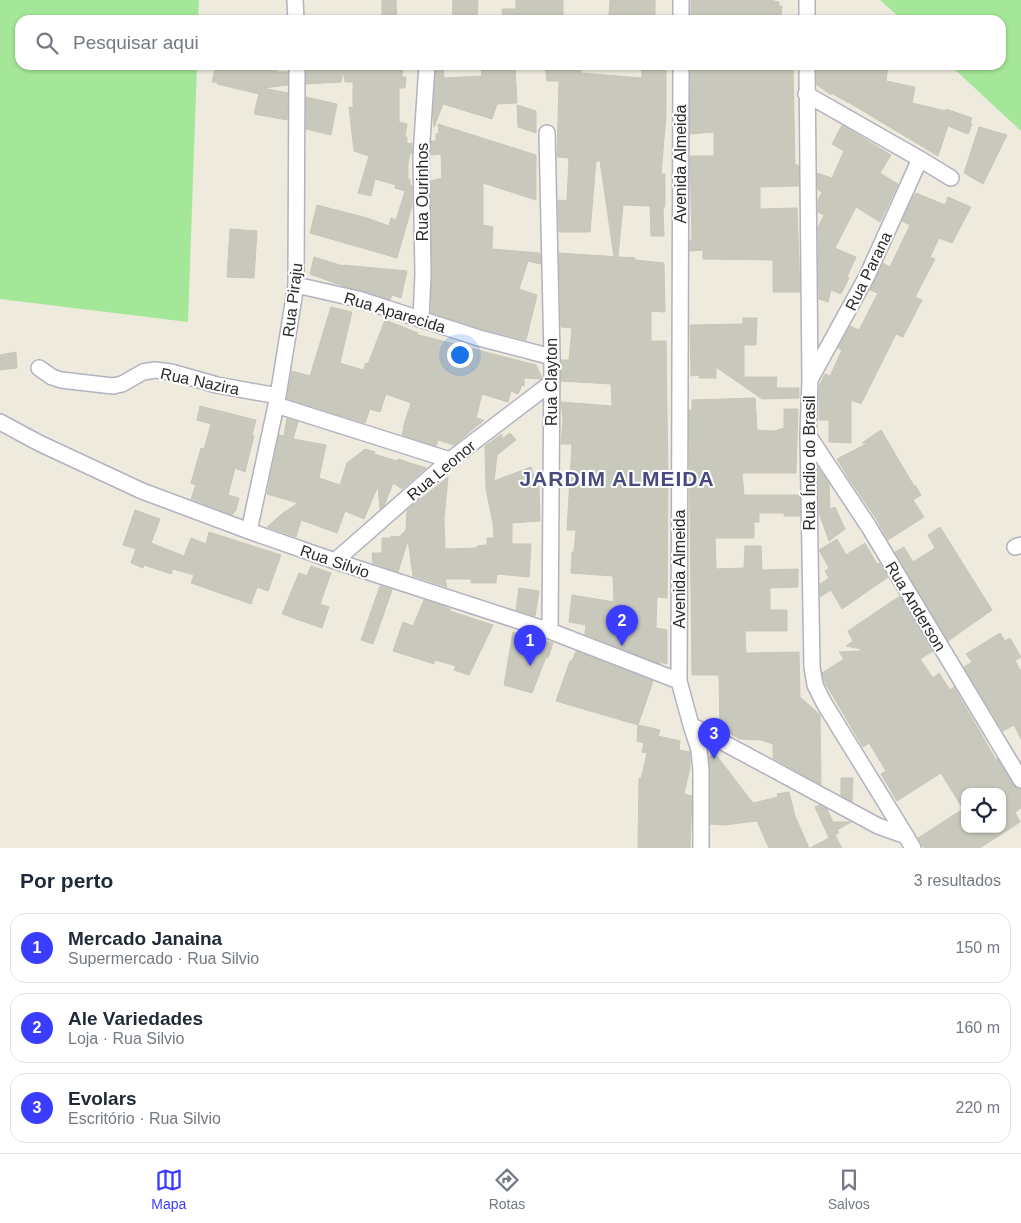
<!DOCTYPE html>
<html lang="pt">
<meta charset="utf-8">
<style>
body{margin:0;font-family:Helvetica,sans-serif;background:#f2f2f3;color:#1f2937}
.controls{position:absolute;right:15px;bottom:15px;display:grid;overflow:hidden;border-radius:10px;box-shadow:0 1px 4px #0004}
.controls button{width:45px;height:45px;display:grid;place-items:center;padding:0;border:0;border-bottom:1px solid #e0e1e3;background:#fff;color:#1f2937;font:25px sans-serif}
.you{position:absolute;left:459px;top:354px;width:18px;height:18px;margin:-12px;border:4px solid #fff;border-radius:50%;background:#1a73e8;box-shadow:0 0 0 8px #1a73e833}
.badge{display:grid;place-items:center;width:32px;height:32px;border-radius:50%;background:#3a3cff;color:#fff;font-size:16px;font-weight:700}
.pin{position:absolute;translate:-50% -41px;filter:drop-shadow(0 1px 2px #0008)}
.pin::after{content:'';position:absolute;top:26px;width:18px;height:15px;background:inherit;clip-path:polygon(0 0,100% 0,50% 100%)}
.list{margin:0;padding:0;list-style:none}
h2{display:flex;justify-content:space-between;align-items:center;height:65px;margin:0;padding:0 20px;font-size:21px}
h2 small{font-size:16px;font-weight:400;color:#747a83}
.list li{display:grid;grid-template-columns:32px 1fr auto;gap:15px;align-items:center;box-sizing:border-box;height:70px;margin:0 10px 10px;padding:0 10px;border:1px solid #e0e1e3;border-radius:15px}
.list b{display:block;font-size:19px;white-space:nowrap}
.list p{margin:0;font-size:16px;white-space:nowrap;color:#747a83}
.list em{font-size:16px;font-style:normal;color:#747a83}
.icon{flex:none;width:28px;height:28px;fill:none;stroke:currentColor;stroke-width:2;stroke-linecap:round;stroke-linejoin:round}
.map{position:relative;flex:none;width:1021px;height:848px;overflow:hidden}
.search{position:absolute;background:#fff;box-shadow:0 1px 4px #0004;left:15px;right:15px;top:15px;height:55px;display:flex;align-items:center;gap:12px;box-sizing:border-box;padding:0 18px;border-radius:15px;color:#747a83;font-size:19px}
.sheet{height:305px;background:#fff}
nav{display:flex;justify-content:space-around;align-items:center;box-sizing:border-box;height:70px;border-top:1px solid #e0e1e3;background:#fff;font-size:14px;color:#747a83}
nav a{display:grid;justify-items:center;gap:2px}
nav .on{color:#3a3cff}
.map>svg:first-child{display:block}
</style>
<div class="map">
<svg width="1021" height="848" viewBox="0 0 1021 848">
<rect width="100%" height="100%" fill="#eeeade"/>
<path fill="#a5e798" d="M0 0H199L198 20H20V65H197L188 322 0 299Z
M880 0H1021V131L950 65H1001V20H902Z"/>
<path fill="#c9c8bc" stroke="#cac6b7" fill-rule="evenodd" d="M382 0H396L397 20H382Z
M453 0H478L477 20H452Z
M516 0H563V20H503L502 9H516Z
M610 0H655V20H634V18L609 16Z
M691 0H769L779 2V6H782L781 17 759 18V20H691Z
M216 65H278L276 72H288V85L263 88 288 93 287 120 254 114 259 94 217 84V82H212Z
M306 65H403L402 77H406L405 88H399V122L407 124 405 137H407V144L412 143V153H410L408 164V179L410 180V186L412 185V206L397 258 310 233 317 205 367 218 389 226 391 218 396 220 405 191 395 188 396 185 375 179 371 196 358 193 369 156 354 151 349 107 353 108V82H345L343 70 341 82 306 84Z
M481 65H498V68L515 67 517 103 497 104 492 119 443 104 434 127 433 110 436 68 443 67 444 78 482 76Z
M545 65H581V73L642 78V67L654 68V65H666V116L661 174H665V207H663L664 236H651L650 206 623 205 618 256 614 257 600 161H596L590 232H559L558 200 567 201 569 158 557 157 559 81H547Z
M690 65H776V68L793 67 795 164 799 166V186L760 187V209L797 208 800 292H773V260L703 259V250L690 251V240H692L690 156H714V132L690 134Z
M816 65H888L886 81 915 87 912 103 946 111V109L972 118 970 123 972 124 968 134 948 126 938 156 853 105 831 93V95L817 85Z
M306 97 337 104 331 135 306 129Z
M517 105 536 111V133L518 127Z
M438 124 536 155V200L483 183V225L493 227 492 249 540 253 541 264 528 261 519 289 537 295 526 340 482 329 431 313 432 274 431 181 442 178 441 154 430 155 431 141H436V134L439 133Z
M842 125 891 155 880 173 898 184 880 222 856 207 835 248 856 257 847 277 849 278 841 294 831 290 828 302 819 299 818 227 824 215 818 212V200L822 192 818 190 817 173 832 178 844 151 832 144Z
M979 127 1007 135 983 184 964 173Z
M916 193 945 205 948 197 971 207 952 243 939 238 930 257 935 259 915 297 922 300 903 337 896 334 861 404 851 400V443L829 442V420H819V386L825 374 830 376 842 350 838 348 850 326 859 330 878 293 870 290 883 263 890 267 910 225 902 221 914 195 915 196Z
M230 229 257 231 254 278 227 277Z
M559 253 635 258V260L664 263 665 312 651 311V341H666L668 480 667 598 657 597 656 628 667 630V664L660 662V664L585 634 586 625 569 622 572 595 614 602 613 576 571 573 572 552H574L576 530H567L572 444H561L563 420 561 402 612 406 611 384 561 381V360H569L572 328 561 327Z
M314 257 343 266V265L407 271 401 298 392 295 390 300 346 287 310 274Z
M331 307 352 312 340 363 363 370 366 363 368 364 385 320 418 333 415 334 536 365 542 378 541 379 524 378V386L522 385 518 394 511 391 508 402 482 394 476 418 484 420 454 445 438 440 436 446 402 435 404 428H403L411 403 386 394 380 412 370 409 365 423 287 399 292 371 310 376Z
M743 318H757L756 345H744V377H777L776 388H799V398L762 399 716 367V378H699L700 375 691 376 690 325 743 324Z
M16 352 17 368 0 370V355Z
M755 398 757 430 775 431 784 428V409H798L796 473H742L744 495H800V516H784V513H759V522H754V538H715L716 569 744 568 745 546H761L762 570 798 569V587L770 588V610H787V631H745L746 653 799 652 800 697 820 715 821 785 773 758V744L761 740 740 739 720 728 719 675H692L689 433V410H692V400Z
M200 406 256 420 252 435 254 436 245 472 235 468 228 495 239 498 236 510 232 515 191 499 196 485 191 483 201 448 204 449 211 424 197 420Z
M287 418 298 422 293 439 326 445 319 478 340 485 347 463 365 449 375 452 374 454 397 461 398 459 426 468 402 489 393 483 384 506 380 509 378 486 364 519 345 511 337 533 301 520 296 537 267 527 283 513 298 503 267 494 279 435 284 436Z
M881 430 914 486 915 485 921 495 913 500 924 517 888 540 877 520 849 479 837 459 868 443H862Z
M510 433 516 440 497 455 494 481 531 467 537 487 539 486 540 521 512 523V544H531L529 577 497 574 496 583H471V579H445L447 587 413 576 408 540 398 572 373 563 372 553H382V538H391V536L399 537 406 530 407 510 448 477 444 519 445 549 477 548V546L487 545V538H494L493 523 486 489 485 446 502 434V439Z
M818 468 829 483 830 509 835 507 845 529 829 541 819 513Z
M135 510 160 519 151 543 184 556 191 538 206 544 209 532 281 555 268 591 257 587 251 604 191 583 194 575 173 569 171 574 144 565 143 568 131 563 136 549 123 545Z
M940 527 992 610 948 641 895 552 904 547 913 562 935 548 928 535Z
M837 539 846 555 865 543 877 564 879 563 888 577 842 609 831 590 820 597V584L829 578 825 571 829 568 819 550Z
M311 566 331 573 320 604 329 607 322 628 282 614 299 573 307 576Z
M380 586 392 590 373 644 361 640Z
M519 588 539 591 535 616 516 610Z
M900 596 933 651 920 659 933 678 939 673 950 690 954 687 996 760 998 759 1013 785 1021 789V808L1015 812 1020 822 980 848H924L918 838 963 809 941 773 897 801 881 774 886 771 869 743 863 747 824 681 822 673 844 659 839 652 860 651 861 649 846 646 853 641 848 631ZM965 792H1002V829H965Z
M424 600 440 605 450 609V611L493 625 469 675 454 670 456 666 435 660 434 664 393 651 403 622 413 626Z
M513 632 553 643 548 658 546 657 532 693 504 685Z
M1000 633 1005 641 1010 638 1021 657 1015 661 1021 671V739L1014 725 1003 731 964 667 972 662 966 654Z
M576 651 653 681 638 725 556 701 570 661H572Z
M638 725 660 730 658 736 680 741 679 750 690 752V768L684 794 692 796 690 848H638L639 778 641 779 647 753 642 752 644 743 637 741Z
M713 751 753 803 778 797 777 794 789 792 795 816 809 848H769L757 821 724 825 710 824 709 758Z
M841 778H853L852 802 841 795Z
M819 805 827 809 833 822H851L837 830 839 832 835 835 842 848H810L829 838 815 807Z"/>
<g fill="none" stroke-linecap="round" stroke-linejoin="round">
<defs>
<path id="minor" d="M295 0 296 20
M681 20V0
M807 20V0
M681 65 679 681 691 725 878 826 906 836 913 848
M807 65 810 380 808 435 812 667 815 685 824 703 906 836
M806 94 920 159 951 178
M547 133 552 357 550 631
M296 285 358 299 479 338 552 357
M421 319 423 274 421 156 427 65
M39 368 52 377 61 380 113 386 122 384 143 372 155 370 171 372 217 385 278 396
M811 378 867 276 920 159
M276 405 450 460
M0 422 39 443 142 491 249 531 335 561 550 631 679 681
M808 435 869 527 1021 780
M249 531 278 396 296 285 297 65
M1015 547 1021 545
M335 561 450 460 551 383
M691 725 699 750 701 770V848"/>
</defs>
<use href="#minor" stroke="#b2b2c0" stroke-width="18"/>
<use href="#minor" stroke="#fff" stroke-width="15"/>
</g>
<g text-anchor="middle" stroke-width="4" stroke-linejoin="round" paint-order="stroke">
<g font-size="16" fill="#2c2c2c" stroke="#fff">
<text transform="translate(680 164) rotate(-90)" y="6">Avenida Almeida</text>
<text transform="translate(422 192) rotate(-90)" y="6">Rua Ourinhos</text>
<text transform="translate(868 271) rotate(-64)" y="6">Rua Parana</text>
<text transform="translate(292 300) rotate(-83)" y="6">Rua Piraju</text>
<text transform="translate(395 312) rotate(17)" y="6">Rua Aparecida</text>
<text transform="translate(200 381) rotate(12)" y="6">Rua Nazira</text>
<text transform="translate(551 382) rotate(-90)" y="6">Rua Clayton</text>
<text transform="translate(809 463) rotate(-90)" y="6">Rua Índio do Brasil</text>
<text transform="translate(441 470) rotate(-40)" y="6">Rua Leonor</text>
<text transform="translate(335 561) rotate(19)" y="6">Rua Silvio</text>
<text transform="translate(679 569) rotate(-90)" y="6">Avenida Almeida</text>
<text transform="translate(916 606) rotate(59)" y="6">Rua Anderson</text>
</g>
<g font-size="21" font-weight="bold" letter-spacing="1" fill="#494a7f" stroke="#fff">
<text x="617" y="486">JARDIM ALMEIDA</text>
</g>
</g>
</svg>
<div class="controls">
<button><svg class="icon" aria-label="locate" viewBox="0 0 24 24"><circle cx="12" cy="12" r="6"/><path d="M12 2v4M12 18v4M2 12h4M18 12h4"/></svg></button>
</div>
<div class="you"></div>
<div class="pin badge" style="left:530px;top:666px">1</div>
<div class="pin badge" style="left:622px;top:646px">2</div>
<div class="pin badge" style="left:714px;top:759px">3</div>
<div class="search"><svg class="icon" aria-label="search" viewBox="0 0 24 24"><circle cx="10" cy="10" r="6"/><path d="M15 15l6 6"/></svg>Pesquisar aqui</div>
</div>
<section class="sheet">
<h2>Por perto<small>3 resultados</small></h2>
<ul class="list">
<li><span class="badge">1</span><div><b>Mercado Janaina</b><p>Supermercado · Rua Silvio</p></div><em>150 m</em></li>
<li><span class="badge">2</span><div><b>Ale Variedades</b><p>Loja · Rua Silvio</p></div><em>160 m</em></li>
<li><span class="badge">3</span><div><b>Evolars</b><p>Escritório · Rua Silvio</p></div><em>220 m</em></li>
</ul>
</section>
<nav>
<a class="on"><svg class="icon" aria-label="map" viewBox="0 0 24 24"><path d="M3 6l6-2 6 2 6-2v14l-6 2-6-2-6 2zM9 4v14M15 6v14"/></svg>Mapa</a>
<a><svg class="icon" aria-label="directions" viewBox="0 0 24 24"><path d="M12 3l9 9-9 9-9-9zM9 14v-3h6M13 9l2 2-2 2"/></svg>Rotas</a>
<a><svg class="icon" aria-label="saved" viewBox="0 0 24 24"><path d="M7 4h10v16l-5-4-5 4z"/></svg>Salvos</a>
</nav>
